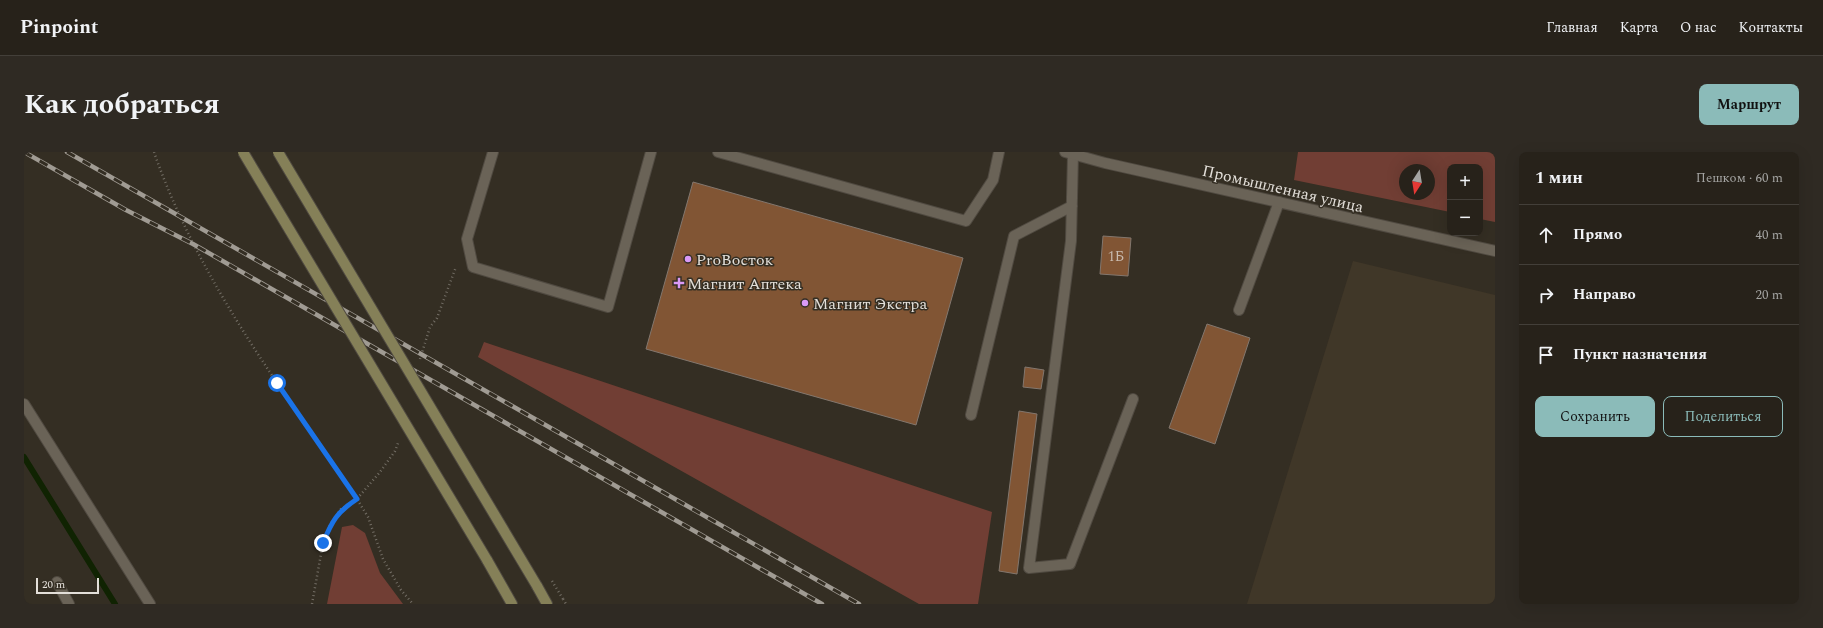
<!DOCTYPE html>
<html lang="ru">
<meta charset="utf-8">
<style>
body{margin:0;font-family:Spectral,serif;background:#2f2a23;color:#f1f3f6}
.controls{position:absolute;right:12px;top:12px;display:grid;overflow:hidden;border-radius:8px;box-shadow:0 4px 16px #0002}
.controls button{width:36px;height:36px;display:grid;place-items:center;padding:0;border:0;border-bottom:1px solid #433f39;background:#27221a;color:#f1f3f6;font:20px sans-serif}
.compass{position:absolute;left:1375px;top:12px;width:36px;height:36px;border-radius:50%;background:#27221a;box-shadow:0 4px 16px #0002;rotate:192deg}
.scale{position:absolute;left:12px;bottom:10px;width:63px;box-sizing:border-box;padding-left:4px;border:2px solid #e3dfd9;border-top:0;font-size:11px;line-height:14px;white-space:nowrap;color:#e3dfd9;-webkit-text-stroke:3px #342e23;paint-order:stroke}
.stop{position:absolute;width:12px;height:12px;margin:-9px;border:3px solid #1a73e8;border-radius:50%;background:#fff}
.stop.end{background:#1a73e8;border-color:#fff;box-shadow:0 1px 4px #0008}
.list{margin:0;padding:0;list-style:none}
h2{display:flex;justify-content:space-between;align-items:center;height:52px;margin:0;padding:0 16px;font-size:17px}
h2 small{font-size:13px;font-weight:400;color:#a4a4a2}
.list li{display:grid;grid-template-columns:26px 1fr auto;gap:12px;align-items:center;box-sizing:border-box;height:60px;padding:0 16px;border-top:1px solid #433f39}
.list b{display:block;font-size:15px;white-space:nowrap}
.list em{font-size:13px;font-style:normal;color:#a4a4a2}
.actions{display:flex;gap:8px;padding:12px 16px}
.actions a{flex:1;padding:9px 0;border:1px solid #8bbbb9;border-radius:8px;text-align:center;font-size:14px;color:#8bbbb9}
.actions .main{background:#8bbbb9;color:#111}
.icon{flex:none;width:22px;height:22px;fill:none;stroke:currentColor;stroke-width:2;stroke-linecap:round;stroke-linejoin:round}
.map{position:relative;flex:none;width:1471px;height:452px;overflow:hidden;border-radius:8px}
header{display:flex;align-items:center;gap:24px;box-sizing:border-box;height:56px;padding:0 20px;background:#27221a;border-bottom:1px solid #433f39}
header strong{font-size:19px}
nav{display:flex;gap:22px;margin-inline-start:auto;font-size:14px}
.intro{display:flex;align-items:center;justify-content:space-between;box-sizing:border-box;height:96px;padding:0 24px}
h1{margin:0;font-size:28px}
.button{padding:10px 18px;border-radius:8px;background:#8bbbb9;color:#111;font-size:14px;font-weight:700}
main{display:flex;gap:24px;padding:0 24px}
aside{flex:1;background:#27221a;border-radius:8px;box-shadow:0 4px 16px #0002}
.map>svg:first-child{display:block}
</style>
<header>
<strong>Pinpoint</strong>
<nav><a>Главная</a><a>Карта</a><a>О нас</a><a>Контакты</a></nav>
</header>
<div class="intro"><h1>Как добраться</h1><a class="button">Маршрут</a></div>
<main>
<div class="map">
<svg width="1471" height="452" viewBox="0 0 1471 452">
<rect width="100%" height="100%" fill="#342e23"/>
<path fill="#403728" d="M1329 109 1471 143V452H1223Z"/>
<path fill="#713e34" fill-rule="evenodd" d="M1274 0H1471V70L1456 67V15H1426V60L1270 28ZM1381 18H1405V42H1381Z
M460 190 968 360 954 452H895L454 205Z
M329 373 341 381 356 421 379 452H303L318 375Z"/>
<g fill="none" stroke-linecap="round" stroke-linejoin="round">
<path stroke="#102302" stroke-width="6" d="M0 305 91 452"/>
</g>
<path fill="#815534" stroke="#83776e" d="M669 30 939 106 892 273 622 197Z
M1079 84 1107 86 1104 124 1076 122Z
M1183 172 1226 186 1191 292 1145 276Z
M1001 215 1020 218 1017 237 999 235Z
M995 259 1013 262 993 422 975 419Z"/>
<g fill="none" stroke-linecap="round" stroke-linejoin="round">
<defs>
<path id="lane" d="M469 0 443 87 449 115 584 155 627 0
M694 0 942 69 969 28 975 0
M1049 2 1047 89 1005 416 1046 412 1109 247
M1215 158 1255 50
M0 252 126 452
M947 263 990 84 1048 54
M33 430 45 452"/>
<path id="street" d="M1041 0 1081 11 1471 99"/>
<path id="secondary" d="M463 408 488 452
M513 434 523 452"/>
</defs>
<use href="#lane" stroke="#504a41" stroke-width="12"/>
<use href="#street" stroke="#504a41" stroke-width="12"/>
<use href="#secondary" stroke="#504a41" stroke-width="12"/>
<path stroke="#736e65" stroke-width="2.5" stroke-dasharray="1 3" stroke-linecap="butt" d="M130 0C174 127 257 236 333 347L344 365 359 407 377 438 389 452
M396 207 406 175 413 166 432 115
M539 447 542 452
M288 452 299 391 306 373 317 357 333 347 356 320 371 299 374 291"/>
<use href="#lane" stroke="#6a6357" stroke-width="10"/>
<use href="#street" stroke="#6a6357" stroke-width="10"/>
<use href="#secondary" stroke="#858058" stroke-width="10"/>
<defs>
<path id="rail" d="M0 0 102 58 169 92 798 452
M43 0 835 452"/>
</defs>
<use href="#rail" stroke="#a09b93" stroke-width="4.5"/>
<use href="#rail" stroke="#342e23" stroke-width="3" stroke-dasharray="9" stroke-linecap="butt"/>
<defs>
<path id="secondary-bridge" d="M219 0 463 408
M254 0 513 434"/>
</defs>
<use href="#secondary-bridge" stroke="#504a41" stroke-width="12" stroke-linecap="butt"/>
<path stroke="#736e65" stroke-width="2.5" stroke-dasharray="1 3" stroke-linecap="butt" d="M528 429 539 447"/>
<use href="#secondary-bridge" stroke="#858058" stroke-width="10"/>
</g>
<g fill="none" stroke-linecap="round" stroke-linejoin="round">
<path stroke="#1a73e8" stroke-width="5" d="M253 231 333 347C313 360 308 369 299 391"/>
</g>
<g fill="#da9af6" stroke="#342e23" stroke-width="1.5">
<circle cx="664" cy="107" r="4"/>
<path d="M653 125h4v4h4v4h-4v4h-4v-4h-4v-4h4z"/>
<circle cx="781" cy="151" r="4"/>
</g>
<g text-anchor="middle" stroke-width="3" stroke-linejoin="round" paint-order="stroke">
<g font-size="14" fill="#cabcb0">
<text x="1092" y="109">1Б</text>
</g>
<g font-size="16" fill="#e3dfd9" stroke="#342e23">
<text transform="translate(1259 36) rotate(13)" y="6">Промышленная улица</text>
</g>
<g font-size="16" fill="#e3dfd9" stroke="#342e23" text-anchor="start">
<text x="672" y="113">ProВосток</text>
<text x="663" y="137">Магнит Аптека</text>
<text x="789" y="157">Магнит Экстра</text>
</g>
</g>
</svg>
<div class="controls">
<button>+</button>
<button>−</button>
</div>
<svg class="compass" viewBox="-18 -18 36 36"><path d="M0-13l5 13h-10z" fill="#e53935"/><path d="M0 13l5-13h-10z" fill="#a4a4a2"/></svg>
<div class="scale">20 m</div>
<div class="stop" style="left:253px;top:231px"></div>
<div class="stop end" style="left:299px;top:391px"></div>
</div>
<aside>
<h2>1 мин<small>Пешком · 60 m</small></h2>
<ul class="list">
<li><svg class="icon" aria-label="ahead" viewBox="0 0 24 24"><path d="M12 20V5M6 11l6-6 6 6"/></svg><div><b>Прямо</b></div><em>40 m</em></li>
<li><svg class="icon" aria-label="right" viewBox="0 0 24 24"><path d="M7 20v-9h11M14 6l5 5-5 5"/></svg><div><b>Направо</b></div><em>20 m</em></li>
<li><svg class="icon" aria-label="arrive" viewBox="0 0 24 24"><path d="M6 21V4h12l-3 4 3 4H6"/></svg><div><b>Пункт назначения</b></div></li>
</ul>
<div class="actions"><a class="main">Сохранить</a><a>Поделиться</a></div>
</aside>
</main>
